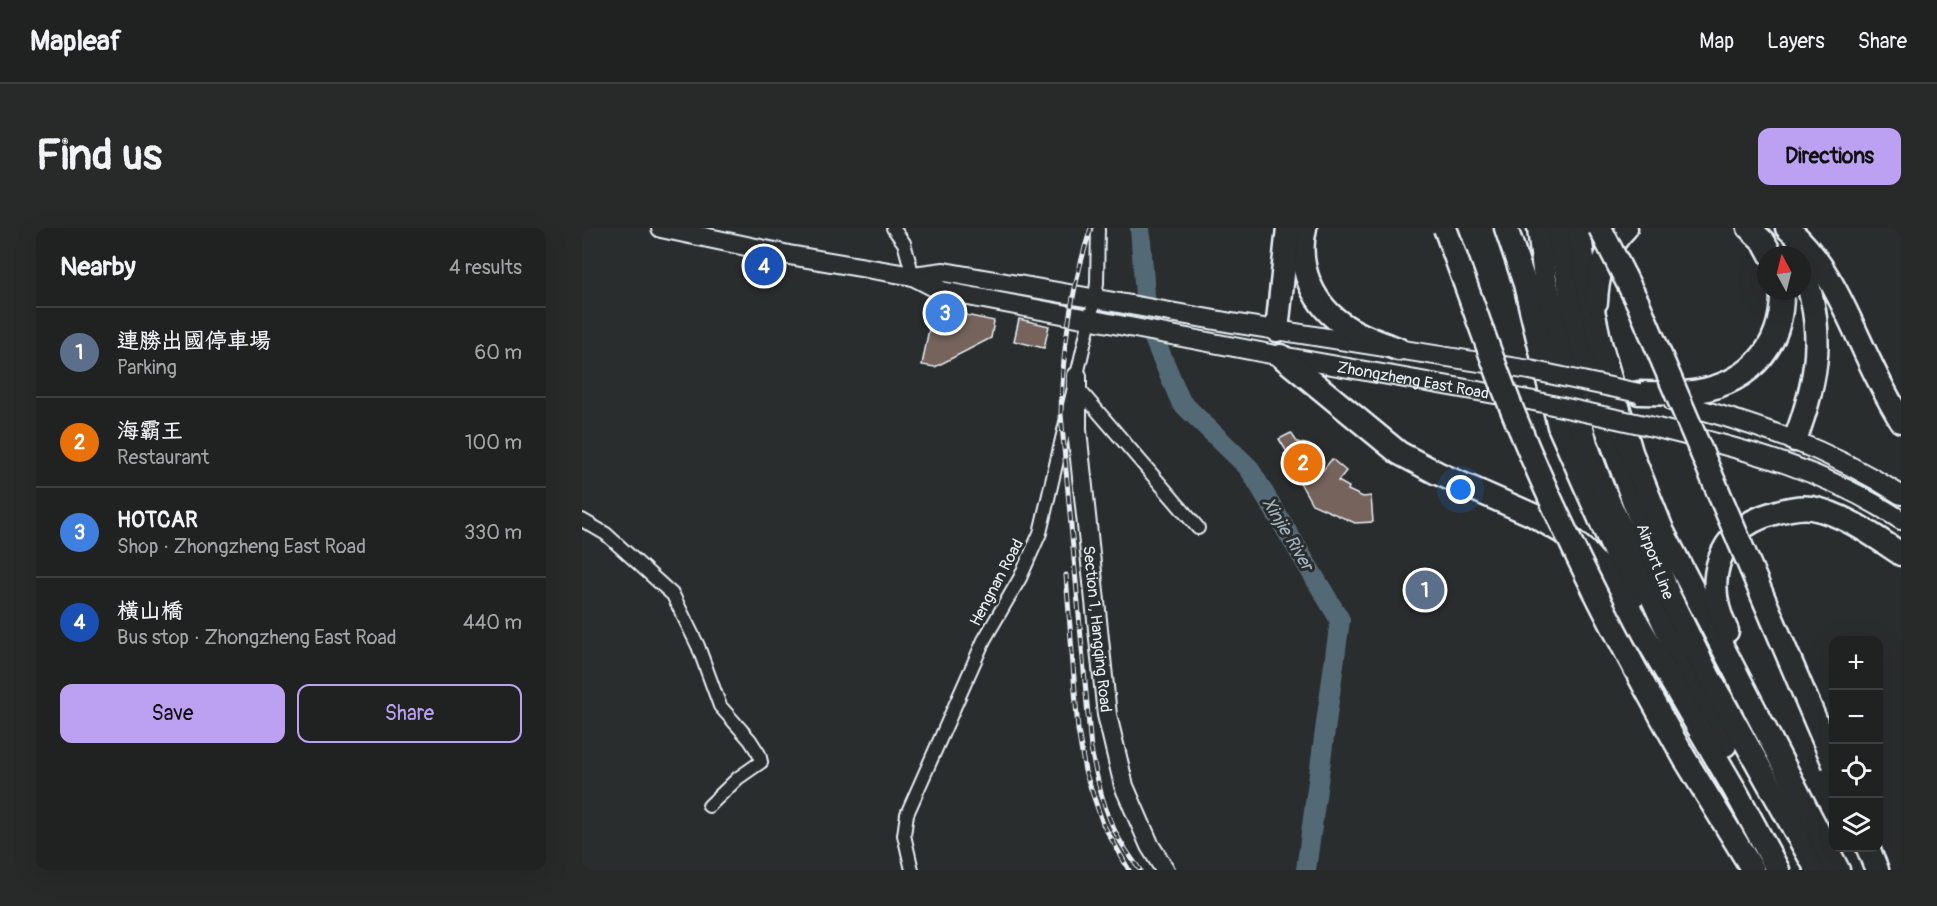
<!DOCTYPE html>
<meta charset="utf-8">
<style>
body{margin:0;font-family:Pangolin,"LXGW WenKai TC",sans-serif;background:#282a2a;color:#f1f3f6}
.controls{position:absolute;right:18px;bottom:18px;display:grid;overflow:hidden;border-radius:12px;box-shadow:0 6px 24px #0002}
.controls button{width:54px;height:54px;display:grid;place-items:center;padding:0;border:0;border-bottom:2px solid #3d3f40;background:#202222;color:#f1f3f6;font:30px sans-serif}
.compass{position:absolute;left:1175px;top:18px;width:54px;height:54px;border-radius:50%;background:#202222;box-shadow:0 6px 24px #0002;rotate:353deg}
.you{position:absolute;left:879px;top:262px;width:21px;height:21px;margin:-15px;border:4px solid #fff;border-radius:50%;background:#1a73e8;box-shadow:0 0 0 9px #1a73e833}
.badge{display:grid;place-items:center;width:39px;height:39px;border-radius:50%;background:#bca0f2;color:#fff;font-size:20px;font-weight:700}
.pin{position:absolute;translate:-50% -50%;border:3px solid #fff;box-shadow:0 2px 6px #0006}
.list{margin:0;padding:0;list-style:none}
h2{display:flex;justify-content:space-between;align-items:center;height:78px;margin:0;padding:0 24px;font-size:26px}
h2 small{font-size:20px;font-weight:400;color:#a2a4a5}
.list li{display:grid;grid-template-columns:39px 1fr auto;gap:18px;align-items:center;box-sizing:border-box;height:90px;padding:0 24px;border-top:2px solid #3d3f40}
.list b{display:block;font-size:22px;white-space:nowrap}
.list p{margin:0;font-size:20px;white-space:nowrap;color:#a2a4a5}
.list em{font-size:20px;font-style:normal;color:#a2a4a5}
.actions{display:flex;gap:12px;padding:18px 24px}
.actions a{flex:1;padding:14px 0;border:2px solid #bca0f2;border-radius:12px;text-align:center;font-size:21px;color:#bca0f2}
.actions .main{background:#bca0f2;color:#111}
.icon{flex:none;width:33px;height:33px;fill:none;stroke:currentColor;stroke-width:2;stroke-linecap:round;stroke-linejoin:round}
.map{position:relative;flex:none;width:1319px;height:642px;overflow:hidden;border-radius:12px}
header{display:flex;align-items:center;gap:36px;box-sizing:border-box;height:84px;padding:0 30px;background:#202222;border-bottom:2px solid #3d3f40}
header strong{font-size:28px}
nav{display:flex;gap:33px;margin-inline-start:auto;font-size:21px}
.intro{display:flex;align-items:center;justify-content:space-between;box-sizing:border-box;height:144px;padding:0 36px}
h1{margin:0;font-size:42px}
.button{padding:15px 27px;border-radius:12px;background:#bca0f2;color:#111;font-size:21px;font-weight:700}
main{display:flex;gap:36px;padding:0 36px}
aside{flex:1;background:#202222;border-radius:12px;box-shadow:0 6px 24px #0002}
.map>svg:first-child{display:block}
</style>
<header>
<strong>Mapleaf</strong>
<nav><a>Map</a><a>Layers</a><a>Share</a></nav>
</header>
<div class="intro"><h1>Find us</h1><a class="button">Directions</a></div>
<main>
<aside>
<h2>Nearby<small>4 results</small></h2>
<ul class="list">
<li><span class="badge" style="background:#5c6f8a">1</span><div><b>連勝出國停車場</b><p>Parking</p></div><em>60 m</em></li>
<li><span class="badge" style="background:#e8710a">2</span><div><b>海霸王</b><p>Restaurant</p></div><em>100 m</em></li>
<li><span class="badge" style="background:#3f7fe0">3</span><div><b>HOTCAR</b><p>Shop · Zhongzheng East Road</p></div><em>330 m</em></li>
<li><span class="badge" style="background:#1a4fb4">4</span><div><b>橫山橋</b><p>Bus stop · Zhongzheng East Road</p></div><em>440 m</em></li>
</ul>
<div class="actions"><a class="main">Save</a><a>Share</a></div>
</aside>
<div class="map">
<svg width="1319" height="642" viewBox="0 0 1319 642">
<rect width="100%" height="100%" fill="#2a2d2e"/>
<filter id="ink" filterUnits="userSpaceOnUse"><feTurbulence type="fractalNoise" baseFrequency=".0167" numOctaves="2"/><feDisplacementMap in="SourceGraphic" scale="12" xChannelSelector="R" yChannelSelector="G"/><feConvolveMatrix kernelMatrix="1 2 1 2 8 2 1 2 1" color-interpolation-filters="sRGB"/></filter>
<g filter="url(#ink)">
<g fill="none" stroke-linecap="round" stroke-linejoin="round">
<path stroke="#526a76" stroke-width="20" d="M558 0 565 94 599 174 667 240 758 392 724 642"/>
</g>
<path fill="#75645b" stroke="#e8f1f8" stroke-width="1.5" d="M351 80 412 93 409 110 353 139 340 137Z
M437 91 467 98 462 120 432 113Z
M709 205 715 214 727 217 741 242 750 231 764 243 756 253 767 259 766 262 781 269 789 268 791 294 773 295 730 276 702 226 705 224 697 211Z"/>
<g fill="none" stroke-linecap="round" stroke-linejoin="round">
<defs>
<path id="street" d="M311 0 322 15 331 48
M494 158 616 300
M0 292 24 306 91 367 116 418 138 478 168 512 177 526 179 534 156 550 127 578
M330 642 322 607 325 586 402 412 438 350 458 305 513 70 515 55 516 0"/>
<g id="secondary">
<path d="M79 0 207 27 331 48 362 44 650 95 948 142"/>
<path id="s1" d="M331 48 360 63 699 128 952 173"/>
<path id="s2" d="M495 148V202L525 487 542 558 568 618 583 642"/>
<path d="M1091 174C1174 196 1245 220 1319 267"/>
<path d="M1067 198C1160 221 1237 238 1319 292"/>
</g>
<g id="highway">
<path d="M723 0C714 39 731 78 765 99 781 109 799 115 816 121"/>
<path d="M924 0 943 56 977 198 1052 368"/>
<path d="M957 0 963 51 1004 216 1020 259 1085 402 1143 517"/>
<path id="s3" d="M976 0 996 103 1021 190 1086 366 1127 449 1235 642"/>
<path d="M997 0 1003 45 1018 115 1049 224 1081 304 1256 642"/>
<path d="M1167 0 1182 14 1189 27"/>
<path d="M1205 0C1243 31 1263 81 1283 124 1294 148 1306 171 1319 193"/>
<path d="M1014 74C1015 45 1024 20 1044 0"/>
<path d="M695 102 706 0"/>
<path d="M699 128 817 225 855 245 951 287 980 304 1002 322 1024 347 1045 377 1154 564 1196 642"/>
<path d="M1057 165C1072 165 1088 166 1103 165 1163 159 1201 124 1200 63"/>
<path d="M1213 212C1236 151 1244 102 1220 39"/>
<path d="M1145 403C1121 355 1134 302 1189 286 1202 282 1216 278 1230 280 1262 286 1292 308 1319 326"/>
<path d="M1103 531 1171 642"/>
<path d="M1286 620 1295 642"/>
</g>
</defs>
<use href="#street" stroke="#e8f1f8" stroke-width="16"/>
<use href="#secondary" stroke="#e8f1f8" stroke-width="22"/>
<use href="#highway" stroke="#e8f1f8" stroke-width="27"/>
<use href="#street" stroke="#2a2d2e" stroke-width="12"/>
<use href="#secondary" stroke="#2a2d2e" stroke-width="18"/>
<use href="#highway" stroke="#2a2d2e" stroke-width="22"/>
<defs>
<path id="rail" d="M509 0C489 61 480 122 479 186L509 521C515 551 522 584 537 611 543 622 551 632 558 642
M484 347 496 502 503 543 521 596 547 642"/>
</defs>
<use href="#rail" stroke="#e8f1f8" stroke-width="5"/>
<use href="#rail" stroke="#2a2d2e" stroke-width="3" stroke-dasharray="9" stroke-linecap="butt"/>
<defs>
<path id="secondary-bridge" d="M948 142 1057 165
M952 173 1067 198"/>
<path id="highway-bridge" d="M863 0C888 67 910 135 938 201 985 315 1042 424 1103 531
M1018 0 1056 75 1252 536"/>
</defs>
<use href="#secondary-bridge" stroke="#e8f1f8" stroke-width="22" stroke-linecap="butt"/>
<use href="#highway-bridge" stroke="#e8f1f8" stroke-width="27" stroke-linecap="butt"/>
<use href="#secondary-bridge" stroke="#2a2d2e" stroke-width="18"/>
<use href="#highway-bridge" stroke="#2a2d2e" stroke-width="22"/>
</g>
</g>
<g text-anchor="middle" stroke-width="6" stroke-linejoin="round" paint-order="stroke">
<g font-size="16" fill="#e8f1f8" stroke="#2a2d2e">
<text dy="6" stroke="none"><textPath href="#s1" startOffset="512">Zhongzheng East Road</textPath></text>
<text dy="6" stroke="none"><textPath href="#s3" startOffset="348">Airport Line</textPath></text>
<text transform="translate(414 354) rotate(-62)" y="6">Hengnan Road</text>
<text dy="6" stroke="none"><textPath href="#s2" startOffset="254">Section 1, Hangqing Road</textPath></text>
</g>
<g font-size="18" font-style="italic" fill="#a4b4be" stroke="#2a2d2e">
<text transform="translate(706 306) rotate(59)" y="6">Xinjie River</text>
</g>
</g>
</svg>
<div class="controls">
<button>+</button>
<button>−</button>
<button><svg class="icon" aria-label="locate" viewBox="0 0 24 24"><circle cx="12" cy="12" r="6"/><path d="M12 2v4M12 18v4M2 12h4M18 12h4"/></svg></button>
<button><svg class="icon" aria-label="layers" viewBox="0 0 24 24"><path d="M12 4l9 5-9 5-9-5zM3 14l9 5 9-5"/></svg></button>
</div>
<svg class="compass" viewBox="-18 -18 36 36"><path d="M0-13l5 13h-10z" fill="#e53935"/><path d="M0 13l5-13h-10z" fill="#a2a4a5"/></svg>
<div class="you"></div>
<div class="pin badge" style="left:843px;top:362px;background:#5c6f8a">1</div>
<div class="pin badge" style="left:721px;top:235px;background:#e8710a">2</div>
<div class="pin badge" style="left:363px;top:85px;background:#3f7fe0">3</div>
<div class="pin badge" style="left:182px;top:38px;background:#1a4fb4">4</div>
</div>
</main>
